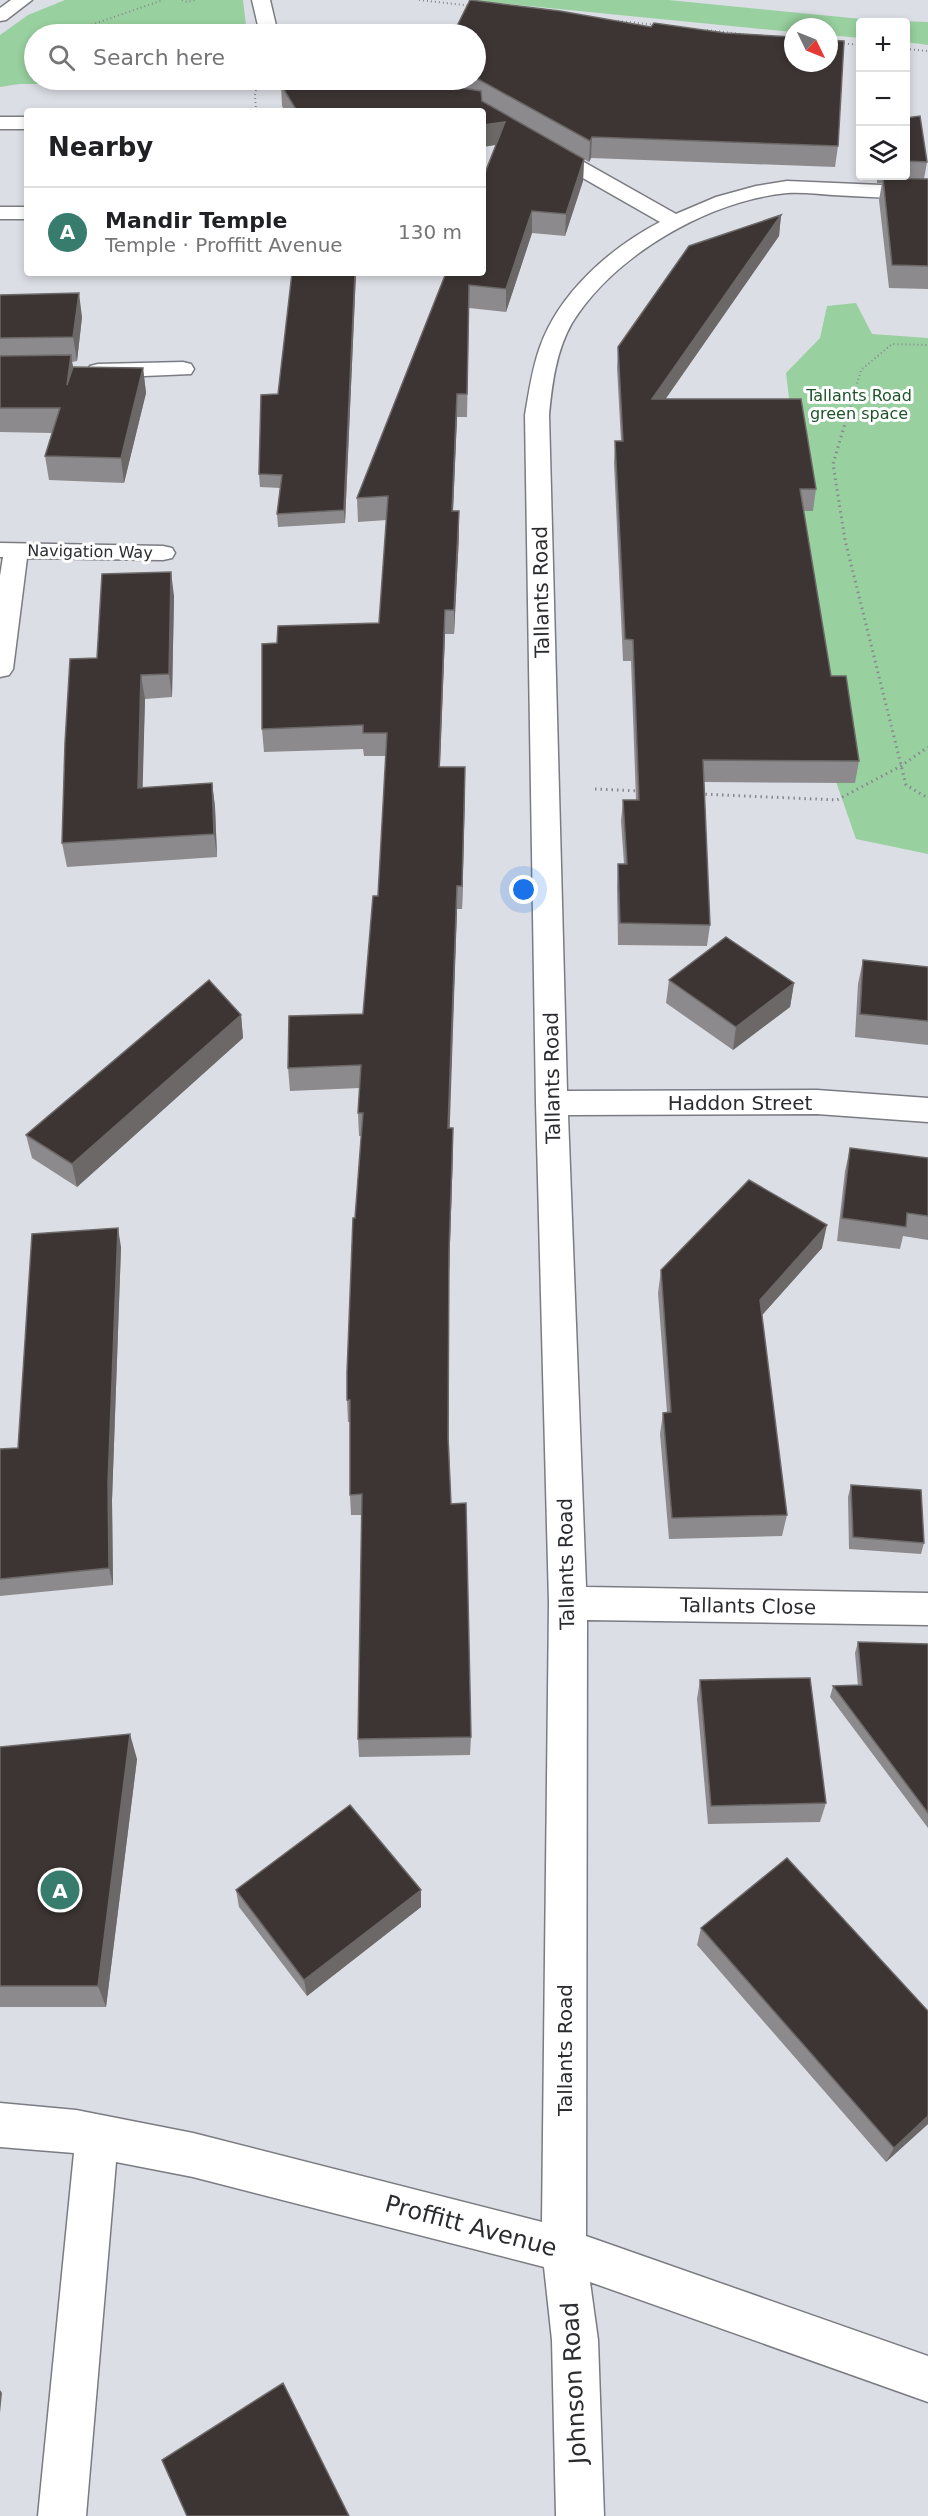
<!DOCTYPE html>
<meta charset="utf-8">
<style>
body{margin:0;font-family:"DejaVu Sans",sans-serif;background:#f2f2f2;color:#202124}
.controls{position:absolute;right:18px;top:18px;display:grid;overflow:hidden;border-radius:6px;box-shadow:0 3px 9px #0003}
.controls button{width:54px;height:54px;display:grid;place-items:center;padding:0;border:0;border-bottom:2px solid #e0e0e0;background:#fff;color:#202124;font:30px sans-serif}
.compass{position:absolute;left:784px;top:18px;width:54px;height:54px;border-radius:50%;background:#fff;box-shadow:0 3px 9px #0003;rotate:133deg}
.you{position:absolute;left:524px;top:890px;width:21px;height:21px;margin:-15px;border:4px solid #fff;border-radius:50%;background:#1a73e8;box-shadow:0 0 0 9px #1a73e833}
.badge{display:grid;place-items:center;width:39px;height:39px;border-radius:50%;background:#387c6e;color:#fff;font-size:20px;font-weight:700}
.pin{position:absolute;translate:-50% -50%;border:3px solid #fff;box-shadow:0 2px 6px #0006}
.list{margin:0;padding:0;list-style:none}
h2{display:flex;justify-content:space-between;align-items:center;height:78px;margin:0;padding:0 24px;font-size:26px}
h2 small{font-size:20px;font-weight:400;color:#757577}
.list li{display:grid;grid-template-columns:39px 1fr auto;gap:18px;align-items:center;box-sizing:border-box;height:90px;padding:0 24px;border-top:2px solid #e0e0e0}
.list b{display:block;font-size:22px;white-space:nowrap}
.list p{margin:0;font-size:20px;white-space:nowrap;color:#757577}
.list em{font-size:20px;font-style:normal;color:#757577}
.icon{flex:none;width:33px;height:33px;fill:none;stroke:currentColor;stroke-width:2;stroke-linecap:round;stroke-linejoin:round}
.map{position:relative;flex:none;width:928px;height:2516px;overflow:hidden}
.search{position:absolute;background:#fff;box-shadow:0 3px 9px #0003;left:24px;top:24px;width:462px;height:66px;display:flex;align-items:center;gap:15px;box-sizing:border-box;padding:0 21px;border-radius:33px;color:#757577;font-size:22px}
.panel{position:absolute;background:#fff;box-shadow:0 3px 9px #0003;left:24px;top:108px;width:462px;height:168px;border-radius:6px}
.map>svg:first-child{display:block}
</style>
<div class="map">
<svg width="928" height="2516" viewBox="0 0 928 2516">
<rect width="100%" height="100%" fill="#dcdee5"/>
<path fill="#98d09f" d="M65 0H243L247 34H34V80H265V84H19L0 87V35L28 15Z
M467 0H668L872 20 928 22V45L906 42V22H860V38L829 35V27H793V32Z
M856 303 872 334 928 338V854L856 839 834 776 786 373 820 338 827 306Z"/>
<g fill="none" stroke-linecap="round" stroke-linejoin="round">
<defs>
<path id="minor" d="M252 0H270L278 34H260Z
M387 80H438L445 82 460 94 457 98 450 100 433 91 390 84Z
M483 107 490 109 676 214 716 197 756 186 787 181 928 187V199C896 198 864 197 833 195 818 194 802 192 787 193 708 201 614 255 572 323 556 351 552 384 549 415L567 1091 817 1090 928 1098V1122L817 1114 568 1115 586 1587 928 1593V1625L587 1620 586 2236 928 2356V2402L590 2282 598 2340 604 2516H556L552 2340 544 2267 193 2177 116 2162 86 2516H38L74 2153 0 2147V2103L76 2110 193 2133 542 2222 549 1603 536 1103 525 415C529 392 532 369 540 347 559 293 610 248 660 222L483 121V111H475Z
M0 117H27V129H0Z
M0 207H27V219H0Z
M183 362 191 364 194 369 191 374 98 378 90 376 87 371 90 366 98 364Z
M0 543 163 546 172 548 175 553 172 558 163 560 27 558 13 669 9 675 0 677V576L3 557H0Z"/>
<path id="major" d="M11 0H32L6 20 0 21V8Z"/>
</defs>
<use href="#minor" stroke="#7a7c82" stroke-width="3"/>
<use href="#major" stroke="#7a7c82" stroke-width="3"/>
<path stroke="#87898e" stroke-width="2" stroke-dasharray="1 3" stroke-linecap="butt" d="M182 0 187 2 196 0
M419 0 473 6
M618 21 658 25
M707 30 750 35
M65 34 163 0
M840 43 860 45
M906 49 928 51
M256 111 255 95 258 80
M846 422 861 370 892 344 928 345"/>
<path stroke="#87898e" stroke-width="3" stroke-dasharray="1.5 4" stroke-linecap="butt" d="M846 420 833 464 845 540 906 785 928 798
M595 789 638 791
M700 794 837 800 901 766 928 747"/>
<use href="#minor" fill="#fff" fill-rule="evenodd"/>
<use href="#major" fill="#fff" fill-rule="evenodd"/>
</g>
<path fill="#8c8a8c" d="M476 34 838 146 835 167 591 158 589 162 584 159 583 181 565 236 532 233 506 312 469 308 467 417H457L453 511 459 535 454 634H445L440 767 465 790 462 909H457L449 1128H453V1151L449 1273V1443L451 1504 471 1737 470 1755 359 1757 358 1739 362 1515H351L350 1495V1422H348L347 1400 355 1218 361 1136H359L358 1113 360 1088 290 1091 288 1068 363 1014 378 896 386 756H364L363 749 264 752 262 729 277 643 379 623 387 520 358 522 357 498 496 145 483 147V111H285L282 106 281 85 430 81 431 80H476Z
M906 118 927 162 924 179H928V178V289L889 288 879 200 882 183H877V176H906Z
M781 215 779 236 665 399 816 489 813 511H803L831 676 859 761 855 783 704 782 710 925 707 946 618 945 617 886 618 864H624L621 821 623 800H636L631 661H623L614 463 615 441H621L617 368 618 347Z
M292 273H356L345 523 278 527 277 514 280 488 260 487 259 474 278 394Z
M0 295 82 317 77 361 72 362 73 367 143 368 146 393 124 483 49 480 45 456 52 433 0 432Z
M174 596 172 697 145 699 142 788 212 783 215 807 217 857 67 867 62 843 97 658Z
M863 960 928 967V1045L855 1037 858 984Z
M669 980 794 983 790 1007 733 1050 666 1003Z
M241 1015 243 1038 77 1187 32 1158 26 1135Z
M850 1148 928 1158V1240L903 1236 900 1249 837 1241 845 1171Z
M121 1247 112 1500 113 1585 0 1596V1449L18 1448Z
M822 1248 761 1316 787 1515 782 1536 669 1539 660 1434 663 1413 667 1412 658 1293 661 1270Z
M851 1485 924 1543 921 1554 849 1549 848 1497Z
M858 1642 928 1644V1828L830 1697 833 1686H858L855 1653Z
M700 1680 826 1803 820 1822 708 1824 697 1699Z
M0 1747 137 1759 106 2007H0Z
M236 1890 421 1907 307 1996 239 1907Z
M701 1928 928 2011V2124L886 2162 697 1945Z"/>
<path fill="#6c6868" d="M505 122V143L483 147V125Z
M592 137 591 158 589 162 590 141Z
M584 159 583 181 565 236 566 214Z
M532 211V233L506 312V289Z
M781 215 779 236 651 420 652 399Z
M355 273H356L345 523 344 510Z
M79 293 82 317 77 361 73 337Z
M71 355 75 379 67 385Z
M143 368 146 393 124 483 121 458Z
M457 394V417L452 535V511Z
M459 511V535L454 634V610Z
M171 572 174 596 172 697 169 674Z
M445 610V634L439 790V767Z
M141 675 145 699 142 812 138 788Z
M465 767V790L462 909V886Z
M212 783 215 807 217 857 214 834Z
M457 886V909L449 1150 448 1128Z
M794 983 790 1007 733 1050 736 1027Z
M241 1015 243 1038 77 1187 72 1164Z
M453 1128V1151L449 1273V1251Z
M827 1225 822 1248 756 1322 760 1300Z
M118 1228 121 1247 112 1500 113 1585 109 1568 108 1483Z
M130 1734 137 1759 106 2007 98 1986Z
M421 1890V1907L307 1996 304 1980Z
M928 2116V2124L886 2162 894 2148Z
M0 2390 2 2393 0 2413Z"/>
<path fill="#3c3533" stroke="#6c6868" stroke-width="1.5" d="M470 0 560 11 651 27 654 23 725 33 793 37V63H829V40L844 41 838 146 592 137 590 141 476 78V34H453Z
M431 80H446L461 88 481 91 482 101 584 159 566 214 532 211 506 289 469 285 467 394H457L452 511H459L454 610H445L439 767H465L462 886H457L448 1128H453L449 1251 448 1438 451 1504 466 1503 471 1737 358 1739 362 1494 350 1495V1400H347V1373L353 1218H355L363 1113H358L361 1065 288 1068 289 1016 363 1014 373 896H378L387 733H363V725L262 729V644L277 643 278 626 379 623 388 496 357 498 446 273H483V178L505 122 483 125V111H297L281 85 430 81Z
M920 116 927 162 906 161V118Z
M883 178 928 179V266L892 265Z
M781 215 652 399H801L816 489H800L831 676H846L859 761 703 760 710 925 620 923 618 864H627L623 800H639L633 640 625 639 615 441H623L618 347 689 246Z
M292 273H355L344 510 277 514 282 475 259 474 261 395 278 394Z
M79 293 73 337 0 338V295Z
M71 355 67 385 73 367 143 368 121 458 45 456 60 408H0V356Z
M171 572 169 674 141 675 138 788 212 783 214 834 62 843 65 743 70 659 97 658 102 574Z
M726 937 794 983 736 1027 669 980Z
M863 960 928 967V1021L860 1014Z
M209 980 241 1015 72 1164 26 1135Z
M850 1148 928 1158V1216L907 1213 906 1227 842 1218Z
M749 1180 827 1225 760 1300 787 1515 672 1518 663 1413 671 1412 661 1270Z
M118 1228 108 1483 109 1568 0 1579V1449L18 1448 32 1234Z
M851 1485 921 1490 924 1543 853 1537Z
M858 1642 928 1644V1813L833 1686 862 1685Z
M810 1678 826 1803 711 1806 700 1680Z
M130 1734 98 1986H0V1747Z
M350 1805 421 1890 304 1980 236 1890Z
M787 1858 928 2011V2116L894 2148 701 1928Z
M283 2383 349 2516H187L162 2460Z"/>
<g text-anchor="middle" stroke-width="6" stroke-linejoin="round" paint-order="stroke">
<g font-size="16" fill="#1e542a" stroke="#fff">
<text x="859" y="401">Tallants Road<tspan x="859" dy="18">green space</tspan></text>
</g>
<g font-size="16" fill="#2b2c2f" stroke="#fff">
<text transform="translate(90 551) rotate(1)" y="6">Navigation Way</text>
</g>
<g font-size="20" fill="#2b2c2f" stroke="#fff">
<text transform="translate(541 592) rotate(-91)" y="7">Tallants Road</text>
<text transform="translate(552 1078) rotate(-91)" y="7">Tallants Road</text>
<text x="740" y="1110">Haddon Street</text>
<text transform="translate(566 1564) rotate(-91)" y="7">Tallants Road</text>
<text transform="translate(748 1606) rotate(1)" y="7">Tallants Close</text>
<text transform="translate(565 2050) rotate(-90)" y="7">Tallants Road</text>
</g>
<g font-size="24" fill="#2b2c2f" stroke="#fff">
<text transform="translate(471 2226) rotate(15)" y="8">Proffitt Avenue</text>
<text transform="translate(574 2383) rotate(-93)" y="8">Johnson Road</text>
</g>
</g>
</svg>
<div class="controls">
<button>+</button>
<button>−</button>
<button><svg class="icon" aria-label="layers" viewBox="0 0 24 24"><path d="M12 4l9 5-9 5-9-5zM3 14l9 5 9-5"/></svg></button>
</div>
<svg class="compass" viewBox="-18 -18 36 36"><path d="M0-13l5 13h-10z" fill="#e53935"/><path d="M0 13l5-13h-10z" fill="#757577"/></svg>
<div class="you"></div>
<div class="pin badge" style="left:60px;top:1890px">A</div>
<div class="search"><svg class="icon" aria-label="search" viewBox="0 0 24 24"><circle cx="10" cy="10" r="6"/><path d="M15 15l6 6"/></svg>Search here</div>
<section class="panel">
<h2>Nearby<small></small></h2>
<ul class="list">
<li><span class="badge">A</span><div><b>Mandir Temple</b><p>Temple · Proffitt Avenue</p></div><em>130 m</em></li>
</ul>
</section>
</div>
